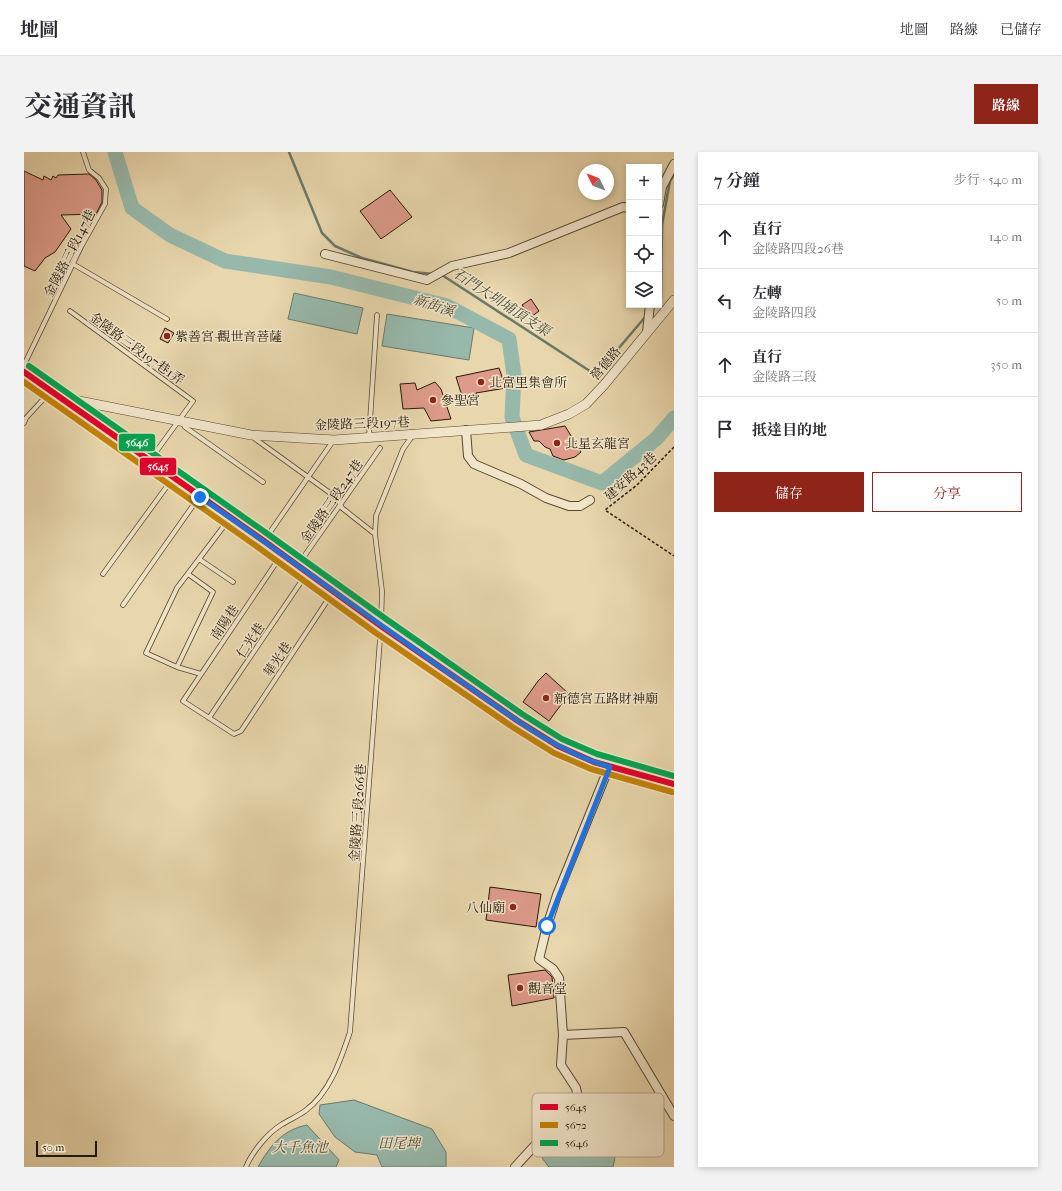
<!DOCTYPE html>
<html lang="zh-TW">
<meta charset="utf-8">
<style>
body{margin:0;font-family:"IM FELL French Canon","Noto Serif TC",serif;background:#f2f2f3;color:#2b2b33}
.controls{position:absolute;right:12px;top:12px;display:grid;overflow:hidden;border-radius:0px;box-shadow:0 2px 6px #0003}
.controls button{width:36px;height:36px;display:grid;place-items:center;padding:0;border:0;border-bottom:1px solid #e1e1e2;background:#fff;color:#2b2b33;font:20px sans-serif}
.compass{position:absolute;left:554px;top:12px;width:36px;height:36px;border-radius:50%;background:#fff;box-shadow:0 2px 6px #0003;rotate:312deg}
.scale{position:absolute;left:12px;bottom:10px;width:61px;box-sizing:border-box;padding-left:4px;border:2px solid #271908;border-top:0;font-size:11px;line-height:14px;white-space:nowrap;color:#271908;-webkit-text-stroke:3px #f0e4c9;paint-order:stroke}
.stop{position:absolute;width:12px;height:12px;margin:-9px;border:3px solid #1a73e8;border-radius:50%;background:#fff}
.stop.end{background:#1a73e8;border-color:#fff;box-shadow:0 1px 4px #0008}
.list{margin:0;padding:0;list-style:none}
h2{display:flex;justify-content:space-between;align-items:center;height:52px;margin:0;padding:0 16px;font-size:17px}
h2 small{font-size:13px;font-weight:400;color:#7c7c81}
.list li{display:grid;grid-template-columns:26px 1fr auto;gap:12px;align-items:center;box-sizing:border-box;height:64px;padding:0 16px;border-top:1px solid #e1e1e2}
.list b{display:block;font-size:15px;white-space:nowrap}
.list p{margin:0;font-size:13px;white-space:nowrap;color:#7c7c81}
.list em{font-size:13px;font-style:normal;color:#7c7c81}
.actions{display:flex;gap:8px;padding:12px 16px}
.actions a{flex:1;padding:9px 0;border:1px solid #8f2418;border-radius:0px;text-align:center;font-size:14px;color:#8f2418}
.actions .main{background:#8f2418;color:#fff}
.icon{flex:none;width:22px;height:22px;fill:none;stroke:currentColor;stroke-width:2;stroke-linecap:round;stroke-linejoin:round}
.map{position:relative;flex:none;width:650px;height:1015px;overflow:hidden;border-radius:0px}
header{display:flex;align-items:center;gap:24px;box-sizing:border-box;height:56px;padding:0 20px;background:#fff;border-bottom:1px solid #e1e1e2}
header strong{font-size:19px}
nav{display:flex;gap:22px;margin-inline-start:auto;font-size:14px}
.intro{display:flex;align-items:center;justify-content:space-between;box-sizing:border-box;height:96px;padding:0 24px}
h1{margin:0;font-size:28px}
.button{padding:10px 18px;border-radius:0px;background:#8f2418;color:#fff;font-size:14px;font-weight:700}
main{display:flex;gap:24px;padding:0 24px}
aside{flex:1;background:#fff;border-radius:0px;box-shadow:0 2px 6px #0003}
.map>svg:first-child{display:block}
</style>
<header>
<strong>地圖</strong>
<nav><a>地圖</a><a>路線</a><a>已儲存</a></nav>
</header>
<div class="intro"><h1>交通資訊</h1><a class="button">路線</a></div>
<main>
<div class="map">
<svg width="650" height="1015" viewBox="0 0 650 1015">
<rect width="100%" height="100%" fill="#e8d6ac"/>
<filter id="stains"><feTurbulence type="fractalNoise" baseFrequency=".005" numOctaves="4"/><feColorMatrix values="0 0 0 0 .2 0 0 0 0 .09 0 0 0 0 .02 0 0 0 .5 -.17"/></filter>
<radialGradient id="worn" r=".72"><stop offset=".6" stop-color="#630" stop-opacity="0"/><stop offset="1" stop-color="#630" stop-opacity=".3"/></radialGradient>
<path fill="#97b9ac" stroke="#6a796a" d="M270 141 339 156 333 182 264 167Z
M363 162 450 176 445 208 358 194Z
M330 948 408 977 422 1000V1015H358L353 1003 331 1000 311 985 295 962 296 953Z
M567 965 575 972 592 1001 589 1015H525L518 1006Z
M283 973 315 1008 312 1015H234C246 994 258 978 283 973Z"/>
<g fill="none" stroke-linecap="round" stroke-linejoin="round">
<path stroke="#6a796a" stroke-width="2.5" d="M265 0 298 81 311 94 338 106 389 120 409 122
M418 123 572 223 622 164
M635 148 637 146 638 73 646 29 650 23"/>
<path stroke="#97b9ac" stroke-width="15" d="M91 0 108 56 146 83 201 109 307 125 423 154 485 187 490 223 488 265 502 303 578 331 633 286 650 266"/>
</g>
<path fill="#de9b8b" stroke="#271908" d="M0 19 19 28 20 24 27 28 29 24 32 26 34 23 65 22 72 28 78 38V50L72 62 37 63 47 77 31 100 21 106 11 119 0 114Z
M366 38 388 65 357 87 336 59Z
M507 147 515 159 507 165 498 153Z
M141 176 150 181 144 191 136 187Z
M475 216 482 236 452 241 454 251 444 253 442 243 438 244 432 225Z
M411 230 417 237 427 267 407 269 400 256 379 257 376 232 391 231 393 238Z
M541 274 557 300 551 305 540 308 529 304 526 297 521 295 515 289H510L505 280Z
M522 521 545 542 525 569 499 550 514 529Z
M466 735 517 742 512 775 462 768Z
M521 818 528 825 530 846 488 854 484 823Z"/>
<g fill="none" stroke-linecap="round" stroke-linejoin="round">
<defs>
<path id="service" d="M49 112 143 167
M46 159 169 249 126 308
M0 213 57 95 81 52 82 37 75 26 65 18 59 0
M0 271 2 266 25 241
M159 271 161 275 239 330
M345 284 353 163
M230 286 313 346 318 356 351 382
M240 389 309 289
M258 402 159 549 210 582 217 579 309 440
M175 407 209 430
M274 413 356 296
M79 422 149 326
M164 422 189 440 153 515 122 501 153 436 206 366
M99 453 175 345
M153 515 177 522
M185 566 283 421
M222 1015C228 1000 244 981 257 973 265 968 274 964 281 959 306 941 317 907 326 880L357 474 358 439 351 382 352 364 379 297 389 283"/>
<path id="minor" d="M635 52 638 35 650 12
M301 102 403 128 428 114 485 101 599 55 605 56
M623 180 626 153
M442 278 444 304 450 312 497 332 522 346 545 354H556L566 348
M539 883 600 880 650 964
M491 1015 554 946 552 936 537 913 539 883 535 826 529 817 515 807 523 774 533 743 585 615"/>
<path id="tertiary" d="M35 245 227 283 310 288 517 273 545 262 562 252 580 233 650 148"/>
<path id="secondary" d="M0 220 26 240 240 389 357 474 494 569 534 594 570 610 650 632"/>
</defs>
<use href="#service" stroke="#574831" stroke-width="5.5"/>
<use href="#minor" stroke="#574831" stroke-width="10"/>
<use href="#tertiary" stroke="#574831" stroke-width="10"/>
<use href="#secondary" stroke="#271908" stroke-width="12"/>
<path stroke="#271908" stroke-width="1.5" stroke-dasharray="3 2" stroke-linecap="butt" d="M650 295 613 333 581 358 650 404"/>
<use href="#service" stroke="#f0e4c9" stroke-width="4"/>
<use href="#minor" stroke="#f0e4c9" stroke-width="8"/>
<use href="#tertiary" stroke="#f0e4c9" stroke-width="9"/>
<use href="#secondary" stroke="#f0e4c9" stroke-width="11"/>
<defs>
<path id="bus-1" d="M0 220 240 389 357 474 494 569 534 594 570 610 650 632"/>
<path id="bus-2" d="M0 230 235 396 352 481 490 576 530 601 567 617 648 640"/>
<path id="bus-3" d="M5 214 245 383 362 467 498 562 538 587 573 602 650 624"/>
</defs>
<use href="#bus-1" stroke="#f0e4c9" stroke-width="9"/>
<use href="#bus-2" stroke="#f0e4c9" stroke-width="9"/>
<use href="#bus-3" stroke="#f0e4c9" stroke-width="9"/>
<use href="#bus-1" stroke="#e4002b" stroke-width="6"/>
<use href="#bus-2" stroke="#c38302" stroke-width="6"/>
<use href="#bus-3" stroke="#00a651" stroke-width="6"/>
</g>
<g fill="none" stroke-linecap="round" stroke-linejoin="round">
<path stroke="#1a73e8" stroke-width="5" d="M176 345C263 404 348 468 435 528 482 560 529 599 586 615L523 774"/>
</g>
<g fill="#8f2418" stroke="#f0e4c9" stroke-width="1.5">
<circle cx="143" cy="184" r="4"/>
<circle cx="457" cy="230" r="4"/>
<circle cx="409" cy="248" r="4"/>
<circle cx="533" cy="291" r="4"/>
<circle cx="522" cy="546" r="4"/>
<circle cx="489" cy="755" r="4"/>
<circle cx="496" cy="836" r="4"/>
</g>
<g text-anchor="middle" stroke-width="3" stroke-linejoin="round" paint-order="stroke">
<g font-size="13" fill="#271908" stroke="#f0e4c9">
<text transform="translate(45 101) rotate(-63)" y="5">金陵路三段147巷</text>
<text transform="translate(113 196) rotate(36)" y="5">金陵路三段197巷1弄</text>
<text transform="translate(581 211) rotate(-50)" y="5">營德路</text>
<text transform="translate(338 271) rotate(-2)" y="5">金陵路三段197巷</text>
<text transform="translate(606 324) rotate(-42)" y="5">建安路43巷</text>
<text transform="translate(307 349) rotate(-55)" y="5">金陵路三段247巷</text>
<text transform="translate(200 470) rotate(-56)" y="5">南陽巷</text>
<text transform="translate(226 488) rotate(-56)" y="5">仁光巷</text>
<text transform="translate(253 507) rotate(-56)" y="5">華光巷</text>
<text transform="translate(333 661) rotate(-86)" y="5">金陵路三段266巷</text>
</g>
<g font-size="13" fill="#271908" stroke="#f0e4c9" text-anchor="start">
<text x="151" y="189">紫善宮-觀世音菩薩</text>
<text x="465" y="235">北富里集會所</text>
<text x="417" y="253">參聖宮</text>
<text x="541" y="296">北星玄龍宮</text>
<text x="530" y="551">新德宮五路財神廟</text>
<text x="481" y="760" text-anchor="end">八仙廟</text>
<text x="504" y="841">觀音堂</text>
</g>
<g font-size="14" font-style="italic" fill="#494939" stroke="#f0e4c9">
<text transform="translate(478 150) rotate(33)" y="5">石門大圳埔頂支渠</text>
<text transform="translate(410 153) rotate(18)" y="5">新街溪</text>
<text x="375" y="996">田尾埤</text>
<text x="276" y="1000">大千魚池</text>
</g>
</g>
<rect x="508" y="941" width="132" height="64" rx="6" fill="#f0e4c9" stroke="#b4a78f" stroke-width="1"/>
<rect x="516" y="952" width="18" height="6" fill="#e4002b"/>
<rect x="516" y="970" width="18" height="6" fill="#c38302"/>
<rect x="516" y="988" width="18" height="6" fill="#00a651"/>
<g font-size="11" fill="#271908">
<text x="541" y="959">5645</text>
<text x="541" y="977">5672</text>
<text x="541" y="995">5646</text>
</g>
<g stroke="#f0e4c9" stroke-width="1.5">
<rect x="94" y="281" width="38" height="19" rx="4" fill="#00a651"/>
<rect x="115" y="305" width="38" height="19" rx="4" fill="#e4002b"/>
</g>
<g font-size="11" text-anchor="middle" font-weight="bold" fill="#fff">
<text x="113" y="294">5646</text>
<text x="134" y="318">5645</text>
</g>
<rect width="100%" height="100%" filter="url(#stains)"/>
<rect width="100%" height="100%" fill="url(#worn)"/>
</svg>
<div class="controls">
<button>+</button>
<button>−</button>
<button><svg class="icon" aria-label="locate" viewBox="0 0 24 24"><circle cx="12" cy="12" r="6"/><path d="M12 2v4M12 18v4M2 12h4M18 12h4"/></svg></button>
<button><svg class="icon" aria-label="layers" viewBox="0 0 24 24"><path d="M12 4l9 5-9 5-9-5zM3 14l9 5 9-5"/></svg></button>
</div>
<svg class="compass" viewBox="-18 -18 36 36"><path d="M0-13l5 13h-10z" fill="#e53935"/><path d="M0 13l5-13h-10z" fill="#7c7c81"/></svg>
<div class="scale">50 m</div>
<div class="stop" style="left:523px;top:774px"></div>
<div class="stop end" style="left:176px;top:345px"></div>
</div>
<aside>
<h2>7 分鐘<small>步行 · 540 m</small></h2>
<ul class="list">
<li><svg class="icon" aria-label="ahead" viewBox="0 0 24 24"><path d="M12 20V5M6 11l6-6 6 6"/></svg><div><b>直行</b><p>金陵路四段26巷</p></div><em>140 m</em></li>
<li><svg class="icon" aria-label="left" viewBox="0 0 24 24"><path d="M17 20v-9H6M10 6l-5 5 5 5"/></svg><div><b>左轉</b><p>金陵路四段</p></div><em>50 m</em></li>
<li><svg class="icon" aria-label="ahead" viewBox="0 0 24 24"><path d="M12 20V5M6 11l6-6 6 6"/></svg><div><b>直行</b><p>金陵路三段</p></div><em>350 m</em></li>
<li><svg class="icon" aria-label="arrive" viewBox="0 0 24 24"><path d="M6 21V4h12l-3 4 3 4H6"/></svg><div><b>抵達目的地</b></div></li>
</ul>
<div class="actions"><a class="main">儲存</a><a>分享</a></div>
</aside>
</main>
